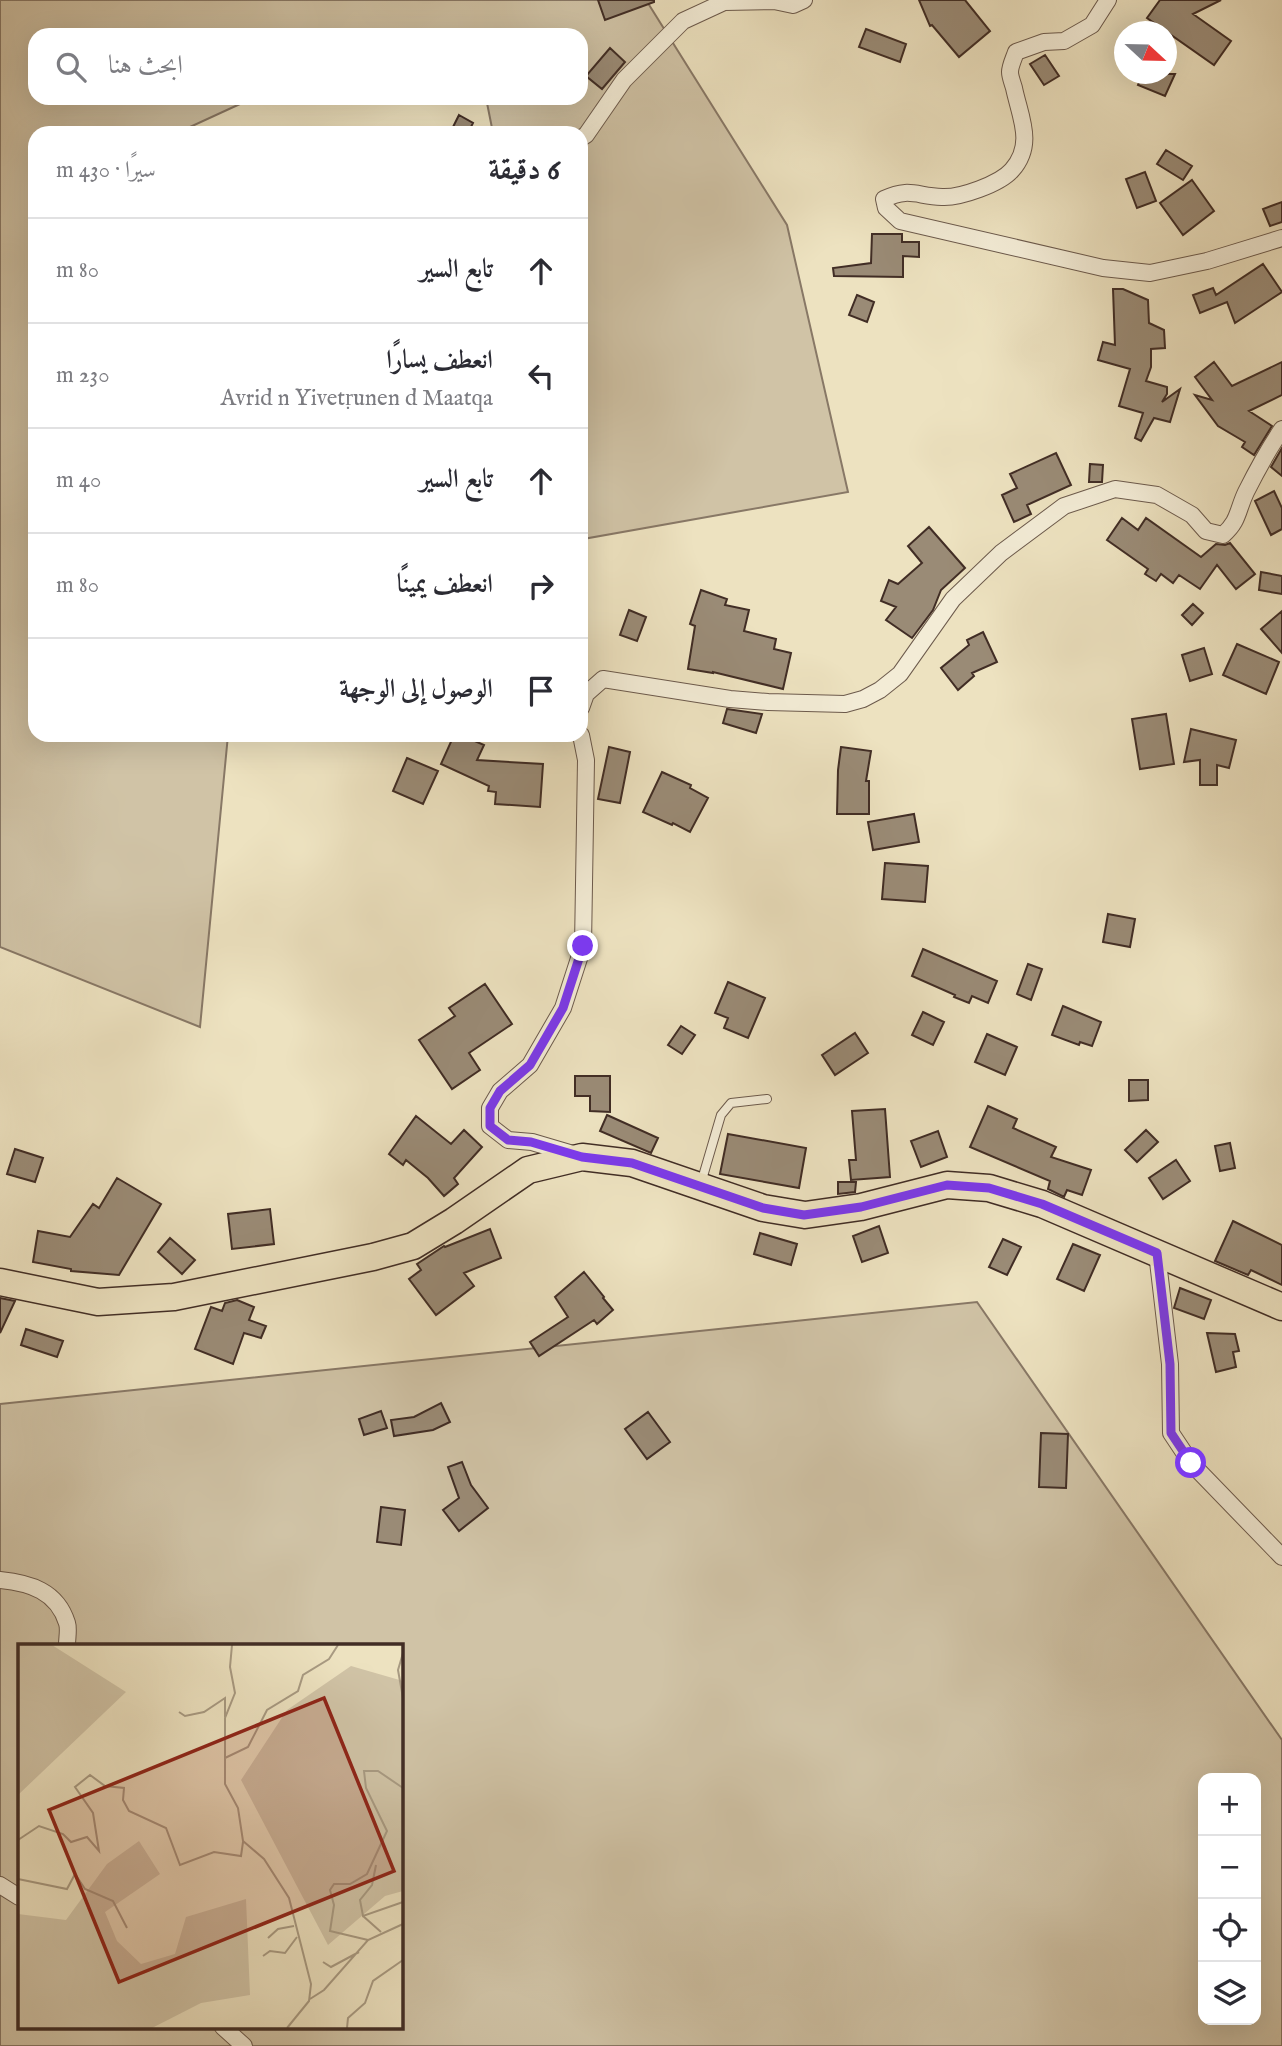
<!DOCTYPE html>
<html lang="ar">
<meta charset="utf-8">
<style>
body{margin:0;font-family:"IM FELL English",Amiri,serif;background:#f2f2f3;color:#2b2b33;direction:rtl}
.controls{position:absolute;right:21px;bottom:21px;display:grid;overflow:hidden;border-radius:14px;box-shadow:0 7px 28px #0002}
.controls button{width:63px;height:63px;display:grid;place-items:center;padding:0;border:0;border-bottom:2px solid #e1e1e2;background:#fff;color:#2b2b33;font:35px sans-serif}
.compass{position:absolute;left:1114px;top:21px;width:63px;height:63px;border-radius:50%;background:#fff;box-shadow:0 7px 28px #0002;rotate:112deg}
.stop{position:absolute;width:21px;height:21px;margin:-16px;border:5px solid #7c3aed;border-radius:50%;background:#fff}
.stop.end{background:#7c3aed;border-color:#fff;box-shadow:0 2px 7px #0008}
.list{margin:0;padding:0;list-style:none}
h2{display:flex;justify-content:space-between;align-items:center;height:91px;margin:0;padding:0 28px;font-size:30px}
h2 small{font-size:23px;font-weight:400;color:#7c7c81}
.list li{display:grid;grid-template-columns:46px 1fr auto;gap:21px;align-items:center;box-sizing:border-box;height:105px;padding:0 28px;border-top:2px solid #e1e1e2}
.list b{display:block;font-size:26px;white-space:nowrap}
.list p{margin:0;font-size:23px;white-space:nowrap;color:#7c7c81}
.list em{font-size:23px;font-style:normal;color:#7c7c81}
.icon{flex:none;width:38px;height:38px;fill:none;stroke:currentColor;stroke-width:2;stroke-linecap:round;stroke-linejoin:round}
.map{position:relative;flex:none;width:1282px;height:2046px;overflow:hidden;direction:ltr}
.search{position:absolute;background:#fff;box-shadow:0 7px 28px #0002;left:28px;top:28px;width:560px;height:77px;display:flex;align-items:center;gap:18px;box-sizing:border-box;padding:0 24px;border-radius:21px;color:#7c7c81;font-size:26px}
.panel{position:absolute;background:#fff;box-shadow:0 7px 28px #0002;left:28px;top:126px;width:560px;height:616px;border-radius:21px;direction:rtl}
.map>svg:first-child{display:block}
</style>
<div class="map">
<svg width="1282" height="2046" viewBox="0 0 1282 2046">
<rect width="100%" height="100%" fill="#ede2c0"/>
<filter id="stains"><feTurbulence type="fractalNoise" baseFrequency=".00286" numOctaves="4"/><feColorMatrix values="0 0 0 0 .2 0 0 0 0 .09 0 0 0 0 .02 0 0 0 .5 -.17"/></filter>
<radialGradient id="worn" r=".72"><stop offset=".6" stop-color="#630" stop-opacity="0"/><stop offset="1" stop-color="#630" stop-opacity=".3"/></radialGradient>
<path fill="#d0c3a6" stroke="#887866" stroke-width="2" fill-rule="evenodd" d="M0 0H646L787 225 848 492 583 539 581 529V133H493L486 98H581V35H35V98H253L177 133H35V388L30 431 35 435V735H228L200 1027 0 947Z
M977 1302 1282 1740V2046H0V1404ZM19 1645H401V2027H19ZM1203 1778H1256V2020H1203Z"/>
<path fill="#9a8b76" stroke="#412d25" stroke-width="2" d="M598 0H654V2L605 20Z
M919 0H965L990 31 959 57 932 25 930 26Z
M1160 0H1221L1193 14 1231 41 1214 65 1147 18Z
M866 29 906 44 900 62 859 47Z
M610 48 625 62 602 89 586 76Z
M1045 55 1059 76 1044 85 1030 64Z
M1143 74H1175L1165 96 1138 85Z
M459 115 473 123 468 133H450Z
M1166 150 1192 166 1183 180 1157 164Z
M1145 172 1156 201 1137 208 1126 179Z
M1192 180 1214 211 1183 235 1160 203Z
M1282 202V222L1270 226 1263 209Z
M872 234H902V242H919V257L903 256V277L834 276 833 268 871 263Z
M1263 264 1282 292 1235 323 1227 302 1200 313 1193 295 1213 288 1216 295Z
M1113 289H1123L1148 300 1149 323 1164 330 1165 348 1151 349V367L1146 381 1167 387V394L1162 402 1180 389 1170 422 1154 418 1141 441 1135 438 1143 413 1119 406 1130 369 1098 360 1103 342 1115 345Z
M857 295 874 302 867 322 849 315Z
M1214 362 1232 386 1282 362V395L1249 411 1272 426 1254 455 1242 447 1245 442 1218 426 1195 395 1212 400 1195 377Z
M1282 448V476L1271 467Z
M1056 453 1071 485 1027 505 1031 514 1014 522 1002 495 1017 488 1010 474Z
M1090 464 1103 465 1102 482H1089Z
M1274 491 1282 508V529L1271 535 1255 501Z
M1122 518 1138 530 1146 518 1201 557 1216 544 1225 545 1230 543 1255 574 1236 589 1217 565 1200 589 1179 575 1173 583 1161 574 1156 581 1145 574 1148 569 1107 540Z
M929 527 965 568 941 590 933 610 912 638 886 620 896 607 881 601 889 580 898 584 922 563 908 546Z
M1261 572 1282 576V594L1259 590Z
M701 590 727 599 725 605 749 610 744 631 776 639 774 649 791 653 783 689 713 672V673L688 669 695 626 690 624Z
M1193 604 1203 613 1192 625 1182 615Z
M629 610 646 617 637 641 620 635Z
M1282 611V653L1261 629Z
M983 632 997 662 972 673 974 676 958 690 941 668 969 645 967 640Z
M1237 644 1279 662 1266 694 1223 675Z
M1204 648 1212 674 1190 681 1182 655Z
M727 709 762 714 756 733 723 723Z
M1166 714 1174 764 1140 769 1132 719Z
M1191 729 1236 740 1229 768 1217 765V785H1200V760L1184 762Z
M454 735H461L484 745 477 760 543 764 540 807 495 804 496 792 488 791 489 786 441 764Z
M609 747 630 752 620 803 598 799Z
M841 747 871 751 866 781H869V814H837L838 770Z
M407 758 438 771 423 804 393 791Z
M662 772 691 785 690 788 708 798 690 832 673 823 672 825 643 812Z
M914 814 919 842 873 850 868 822Z
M885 863 928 866 925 902 882 899Z
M1108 914 1135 919 1130 947 1103 942Z
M923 949 997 981 988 1003 972 996 969 1003 954 997 955 995 912 976Z
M1028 964 1042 969 1031 1000 1017 994Z
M728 982 765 998 748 1038 724 1028 728 1018 715 1013Z
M485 984 512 1024 469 1053 480 1070 452 1089 419 1040 455 1016 449 1008Z
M1063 1006 1101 1022 1092 1046 1080 1042 1079 1045 1052 1035Z
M923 1012 944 1022 933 1045 912 1035Z
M681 1026 695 1035 682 1054 668 1045Z
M855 1033 868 1053 835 1075 822 1055Z
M987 1034 1017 1047 1005 1075 975 1062Z
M575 1076H610V1112L590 1111V1096H575Z
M1129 1080H1148V1100L1129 1101Z
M988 1106 1017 1119 1013 1128 1056 1147 1051 1157 1091 1170 1082 1195 1067 1190 1064 1197 1048 1189 1050 1181 970 1147Z
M885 1109 890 1177 851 1180 849 1160H856L852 1111Z
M607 1115 658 1138 651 1153 600 1131Z
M416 1116 451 1144 464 1130 482 1147 454 1178 458 1184 444 1196 428 1178 406 1160 403 1165 389 1154Z
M1146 1130 1158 1142 1137 1162 1125 1150Z
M938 1131 947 1157 921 1167 911 1141Z
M728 1134 806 1148 799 1188 720 1174Z
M1230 1143 1235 1168 1220 1171 1215 1146Z
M15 1149 43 1158 35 1182 7 1174Z
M1176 1160 1190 1181 1163 1199 1149 1178Z
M117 1178 161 1204 119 1275 71 1271V1269L33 1262 38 1231 70 1237 93 1204 99 1208Z
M838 1182H856L855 1192 838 1194Z
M270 1209 274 1244 232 1249 228 1214Z
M1233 1221 1282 1245V1285L1251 1270 1248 1275 1215 1261Z
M879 1226 888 1253 862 1262 853 1236Z
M490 1229 501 1258 464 1273 474 1286 436 1315 409 1279 421 1270 417 1264 444 1246 445 1247Z
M760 1233 797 1244 791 1265 754 1254Z
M170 1238 195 1260 182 1274 158 1252Z
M1003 1239 1021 1247 1007 1275 989 1267Z
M1073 1244 1100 1255 1084 1291 1057 1279Z
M584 1272 604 1297 603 1298 613 1310 597 1324 594 1320 539 1356 530 1342 568 1317 555 1297Z
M1180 1288 1211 1300 1204 1319 1174 1308Z
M0 1298 15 1301 0 1333Z
M237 1300 254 1307 249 1320 266 1326 261 1338 244 1333 233 1364 195 1349 211 1307 222 1311 225 1303Z
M26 1329 63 1341 57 1357 21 1345Z
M1207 1333 1235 1334 1239 1351 1233 1352 1236 1367 1216 1372Z
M441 1403 450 1422 433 1430 394 1436 391 1420 414 1417Z
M381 1411 387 1428 364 1435 359 1419Z
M648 1412 670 1442 647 1459 625 1429Z
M1041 1433 1068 1434 1066 1488 1039 1487Z
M462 1462 471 1485 488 1508 459 1531 443 1510 459 1498 448 1467Z
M381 1507 405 1510 401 1545 377 1542Z"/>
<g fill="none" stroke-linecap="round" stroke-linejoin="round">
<defs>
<path id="lane" d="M701 1183 721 1115 731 1103 767 1099"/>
<path id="street" d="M1108 0 1092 25 1064 41 1044 42 1016 52C1014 58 1010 66 1010 72 1010 77 1013 84 1014 88 1020 117 1035 144 1012 170 1000 184 960 198 942 197 916 196 910 187 884 199L886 208 900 221 1103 268 1150 273 1207 261 1282 238
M581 138 586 135 624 80 683 21 724 2 774 1 793 5 804 0
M581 708 586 694 603 679 730 699 768 702 845 704 863 699 880 690 900 674 953 599 1001 553 1064 506 1115 489 1157 495 1192 515 1206 531 1223 535C1239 521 1237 511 1246 492 1257 470 1268 450 1282 429
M576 1155 532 1142 508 1140 490 1126V1108L500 1091 530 1065 563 1008 583 946 586 760 581 735
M1157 1253 1170 1364 1171 1433 1191 1463 1282 1557
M0 1580C30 1583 57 1591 67 1623 69 1629 67 1638 67 1645
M0 1885 19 1897
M223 2027 244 2046"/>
<path id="primary" d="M0 1282 98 1302 174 1297 373 1257 413 1246 454 1221 528 1170 582 1157 632 1163 763 1208 805 1215 861 1207 947 1185 989 1188 1042 1204 1282 1307"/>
</defs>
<use href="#lane" stroke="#6c5a4c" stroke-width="10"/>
<use href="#street" stroke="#6c5a4c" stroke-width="18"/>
<use href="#primary" stroke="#412d25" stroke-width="29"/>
<use href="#lane" stroke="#f3ecd6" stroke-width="8"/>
<use href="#street" stroke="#f3ecd6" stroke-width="16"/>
<use href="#primary" stroke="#ede2c0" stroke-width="26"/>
</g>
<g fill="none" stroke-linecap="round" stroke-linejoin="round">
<path stroke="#7c3aed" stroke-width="9" d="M583 946 563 1008 530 1065 500 1091 490 1108V1126L508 1140 531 1142 582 1157 632 1163 763 1208 804 1215 861 1207 947 1185 989 1188 1042 1204 1157 1253 1170 1364 1171 1433 1191 1463"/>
</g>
<g transform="translate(18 1644)">
<rect width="385" height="385" fill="#ede2c0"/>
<path d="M0 1H34L108 48 0 151ZM333 22 385 37V247L367 252 310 301 223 136 269 66ZM121 197 142 230 87 268 99 297 123 320 157 310 168 273 228 255 232 351 183 359 134 384H0V270L48 276 89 220Z" fill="#d0c3a6"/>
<path fill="none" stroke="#a89a82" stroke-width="2" d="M214 1 212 23 217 49 207 74V140L220 164 225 197 246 215 271 254 293 340 291 357 269 384M385 9 380 26 385 54M161 68 167 72 186 68 207 54V73M207 114 230 103 249 66 280 47 285 31 311 15 320 1M0 196 21 182 45 190 53 198 69 193 81 207 75 169 57 143 72 131 87 142 106 144 105 156 111 167 148 184 162 221 196 208 223 212 225 198M358 221 354 241 342 256 345 272 385 258M0 235 49 245 57 230 67 245 95 257 109 284M345 272 363 288M250 294 260 285 276 282M350 296 312 287 316 261 312 246 316 240H332L349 230 369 187 348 144 346 127H360L385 144M245 312 252 307 267 309 279 293M305 318 313 323 341 308M292 355 306 346 350 296 385 280M329 384 330 374 347 359 355 337 385 316"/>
<path fill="#8f2418" fill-opacity="0.15" stroke="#8f2418" stroke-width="3.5" d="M306 54 376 227 101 338 31 166Z"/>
<rect width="385" height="385" fill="none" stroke="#412d25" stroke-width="3.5"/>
</g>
<rect width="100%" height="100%" filter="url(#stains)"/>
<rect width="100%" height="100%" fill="url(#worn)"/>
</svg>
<div class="controls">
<button>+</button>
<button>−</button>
<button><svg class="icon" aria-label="locate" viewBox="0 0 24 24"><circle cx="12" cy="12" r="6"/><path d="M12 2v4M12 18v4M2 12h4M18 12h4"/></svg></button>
<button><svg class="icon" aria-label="layers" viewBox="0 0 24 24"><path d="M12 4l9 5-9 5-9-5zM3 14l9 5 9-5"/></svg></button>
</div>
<svg class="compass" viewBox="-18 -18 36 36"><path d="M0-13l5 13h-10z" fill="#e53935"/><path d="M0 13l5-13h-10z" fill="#7c7c81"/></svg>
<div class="stop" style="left:1191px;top:1463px"></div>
<div class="stop end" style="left:583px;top:946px"></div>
<div class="search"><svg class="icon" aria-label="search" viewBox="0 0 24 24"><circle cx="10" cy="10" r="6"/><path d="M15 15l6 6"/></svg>ابحث هنا</div>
<section class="panel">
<h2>6 دقيقة<small>سيرًا · 430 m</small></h2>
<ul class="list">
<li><svg class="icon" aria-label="ahead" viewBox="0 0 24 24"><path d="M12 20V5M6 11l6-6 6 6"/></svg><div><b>تابع السير</b></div><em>80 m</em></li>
<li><svg class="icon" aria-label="left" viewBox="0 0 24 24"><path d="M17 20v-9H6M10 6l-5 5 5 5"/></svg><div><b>انعطف يسارًا</b><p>Avrid n Yivetṛunen d Maatqa</p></div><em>230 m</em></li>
<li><svg class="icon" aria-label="ahead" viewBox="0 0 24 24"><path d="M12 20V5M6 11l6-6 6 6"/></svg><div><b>تابع السير</b></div><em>40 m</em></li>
<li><svg class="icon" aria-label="right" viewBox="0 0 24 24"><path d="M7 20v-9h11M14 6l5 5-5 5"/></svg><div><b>انعطف يمينًا</b></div><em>80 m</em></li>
<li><svg class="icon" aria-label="arrive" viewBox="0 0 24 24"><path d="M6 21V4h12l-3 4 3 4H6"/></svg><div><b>الوصول إلى الوجهة</b></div></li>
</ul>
</section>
</div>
